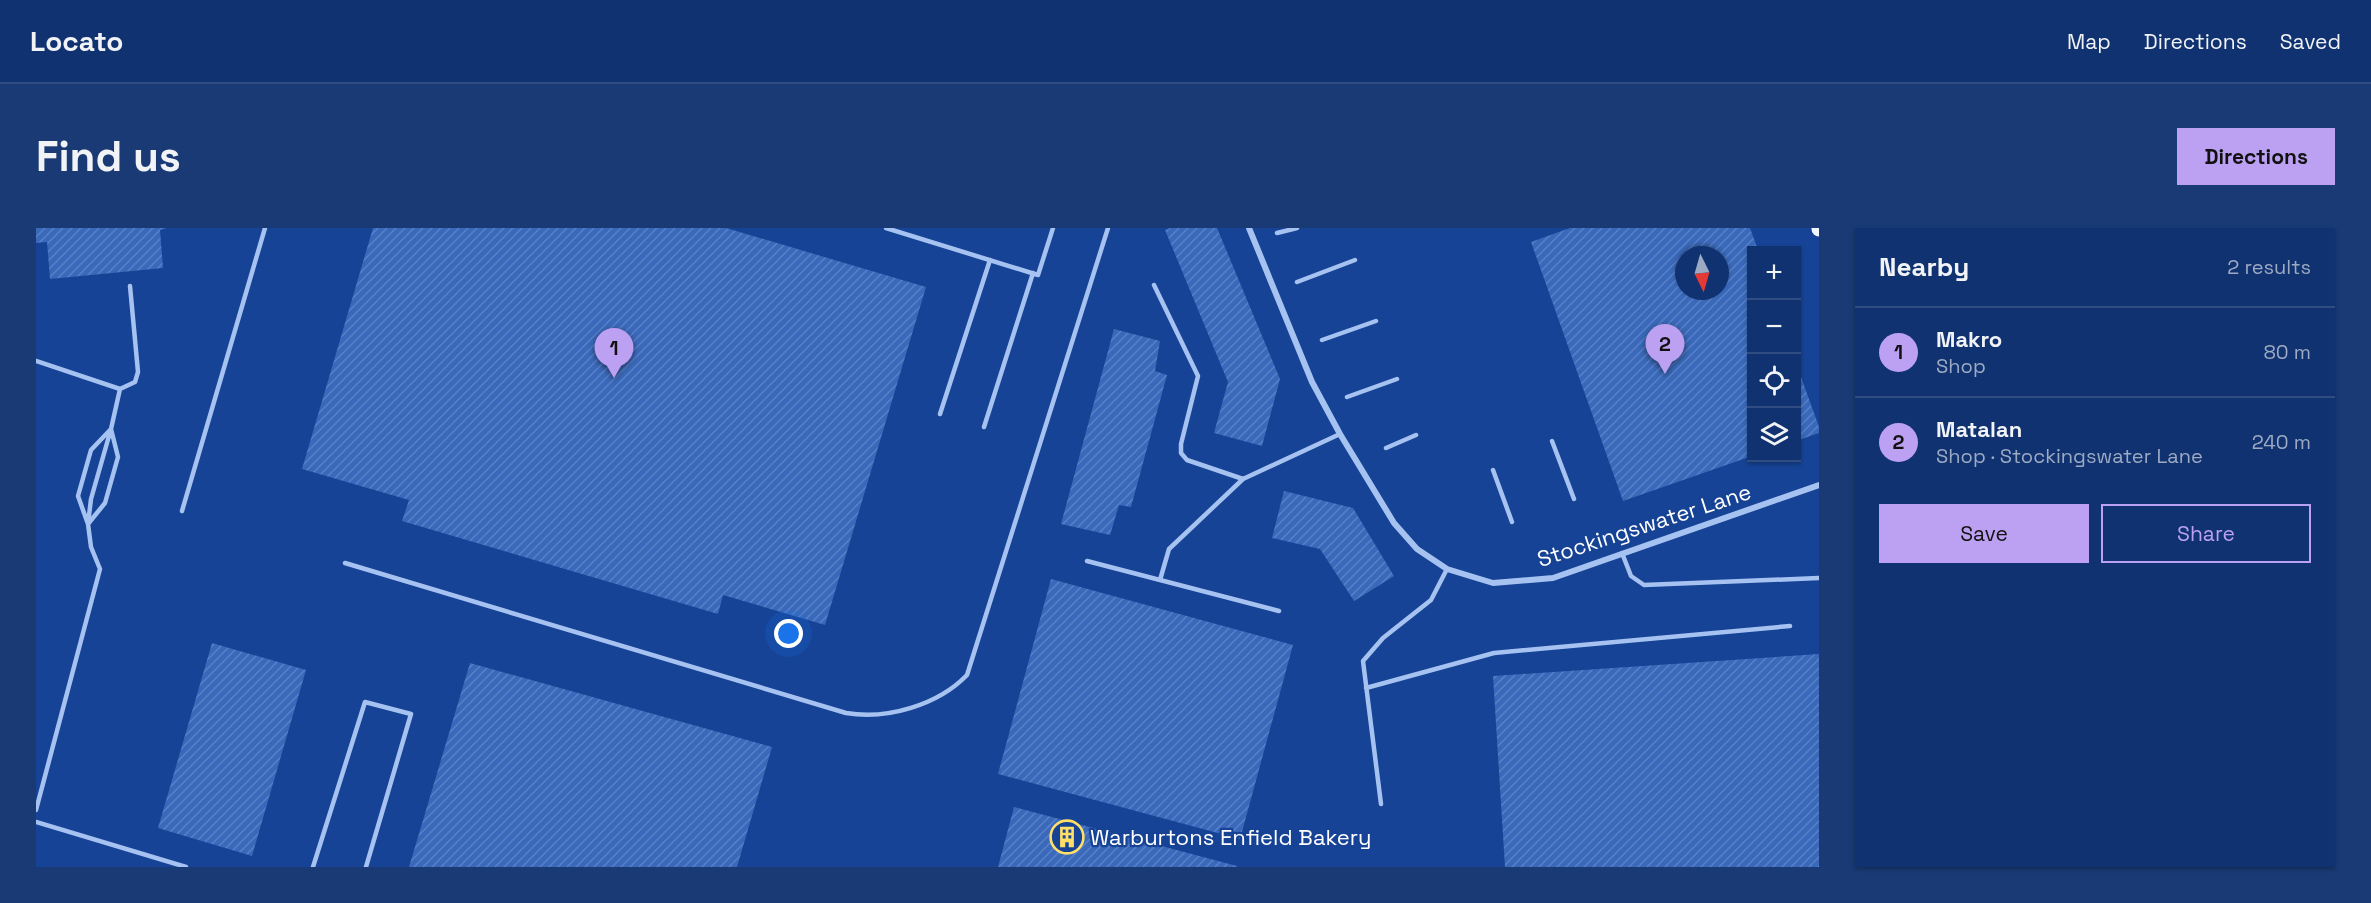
<!DOCTYPE html>
<meta charset="utf-8">
<style>
body{margin:0;font-family:"Space Grotesk",sans-serif;background:#193a75;color:#f1f3f6}
.controls{position:absolute;right:18px;top:18px;display:grid;overflow:hidden;border-radius:0px;box-shadow:0 2px 4px #0004}
.controls button{width:54px;height:54px;display:grid;place-items:center;padding:0;border:0;border-bottom:2px solid #304d83;background:#103270;color:#f1f3f6;font:30px sans-serif}
.compass{position:absolute;left:1639px;top:18px;width:54px;height:54px;border-radius:50%;background:#103270;box-shadow:0 2px 4px #0004;rotate:175deg}
.you{position:absolute;left:753px;top:406px;width:21px;height:21px;margin:-15px;border:4px solid #fff;border-radius:50%;background:#1a73e8;box-shadow:0 0 0 9px #1a73e833}
.badge{display:grid;place-items:center;width:39px;height:39px;border-radius:50%;background:#bca0f2;color:#111;font-size:20px;font-weight:700}
.pin{position:absolute;translate:-50% -50px;filter:drop-shadow(0 2px 3px #0008)}
.pin::after{content:'';position:absolute;top:32px;width:21px;height:18px;background:inherit;clip-path:polygon(0 0,100% 0,50% 100%)}
.list{margin:0;padding:0;list-style:none}
h2{display:flex;justify-content:space-between;align-items:center;height:78px;margin:0;padding:0 24px;font-size:26px}
h2 small{font-size:20px;font-weight:400;color:#9caac3}
.list li{display:grid;grid-template-columns:39px 1fr auto;gap:18px;align-items:center;box-sizing:border-box;height:90px;padding:0 24px;border-top:2px solid #304d83}
.list b{display:block;font-size:22px;white-space:nowrap}
.list p{margin:0;font-size:20px;white-space:nowrap;color:#9caac3}
.list em{font-size:20px;font-style:normal;color:#9caac3}
.actions{display:flex;gap:12px;padding:18px 24px}
.actions a{flex:1;padding:14px 0;border:2px solid #bca0f2;border-radius:0px;text-align:center;font-size:21px;color:#bca0f2}
.actions .main{background:#bca0f2;color:#111}
.icon{flex:none;width:33px;height:33px;fill:none;stroke:currentColor;stroke-width:2;stroke-linecap:round;stroke-linejoin:round}
.map{position:relative;flex:none;width:1783px;height:639px;overflow:hidden;border-radius:0px}
header{display:flex;align-items:center;gap:36px;box-sizing:border-box;height:84px;padding:0 30px;background:#103270;border-bottom:2px solid #304d83}
header strong{font-size:28px}
nav{display:flex;gap:33px;margin-inline-start:auto;font-size:21px}
.intro{display:flex;align-items:center;justify-content:space-between;box-sizing:border-box;height:144px;padding:0 36px}
h1{margin:0;font-size:42px}
.button{padding:15px 27px;border-radius:0px;background:#bca0f2;color:#111;font-size:21px;font-weight:700}
main{display:flex;gap:36px;padding:0 36px}
aside{flex:1;background:#103270;border-radius:0px;box-shadow:0 2px 4px #0004}
.map>svg:first-child{display:block}
</style>
<header>
<strong>Locato</strong>
<nav><a>Map</a><a>Directions</a><a>Saved</a></nav>
</header>
<div class="intro"><h1>Find us</h1><a class="button">Directions</a></div>
<main>
<div class="map">
<svg width="1783" height="639" viewBox="0 0 1783 639">
<defs>
<pattern id="building-hatch" width="6" height="6" patternUnits="userSpaceOnUse" patternTransform="scale(1.5)"><rect width="6" height="6" fill="#3a69bb"/><path d="M-1 1l2-2M0 6l6-6M5 7l2-2" fill="none" stroke="#5880c5"/></pattern>
</defs>
<rect width="100%" height="100%" fill="#164395"/>
<path fill="url(#building-hatch)" fill-rule="evenodd" d="M0 0H131L124 2 127 40 14 51 11 14 0 15Z
M337 0H690L890 59 789 397 687 367 682 386 366 293 373 272 266 241Z
M1134 0H1181L1244 151 1226 218 1178 205 1192 154 1129 2Z
M1534 0H1714L1722 22H1716V228L1587 273 1495 14ZM1648 27H1684V63H1648Z
M1078 101 1124 113 1119 143 1131 147 1095 279 1083 277 1074 307 1025 296Z
M1760 135 1783 199V205L1760 213Z
M1248 263 1317 280 1358 348 1318 373 1284 321 1236 310Z
M1015 351 1257 417 1204 611 962 546Z
M176 415 270 442 216 628 122 600Z
M1783 426V639H1469L1457 448Z
M434 435 736 519 701 639H373Z
M978 579 1201 638V639H962Z"/>
<g fill="none" stroke-linecap="round" stroke-linejoin="round">
<path stroke="#a6c2f1" stroke-width="4.5" d="M850 0 1002 47 1017 0
M1241 5 1261 0
M1261 54 1319 32
M1118 57 1162 148 1145 216V225L1151 232 1207 251 1304 206
M1286 112 1340 93
M0 133 84 161 99 154 102 144 94 58
M1311 169 1361 151
M904 186 954 32
M948 199 997 45
M75 201 82 229 69 275 52 296 42 268 55 222Z
M1516 213 1538 271
M1350 220 1380 207
M1457 242 1476 294
M1207 251 1133 321 1124 352 1243 383
M146 283 229 0
M1586 325 1595 348 1608 357 1783 350
M1051 333 1124 352
M309 335 810 485C851 492 902 477 931 447L1072 0
M1330 460 1458 425 1754 398
M1345 576 1327 433 1347 410 1395 372 1411 341
M0 582 64 341 55 319 52 296 55 271 75 201 84 161
M0 594 150 639
M277 639 329 474 375 486 330 639"/>
<path stroke="#a6c2f1" stroke-width="6" d="M1213 0 1276 154 1304 206 1358 295 1381 321 1411 341 1457 355 1517 350 1783 257"/>
<path stroke="#f0f5ff" stroke-width="15" d="M1783 0V1"/>
</g>
<defs>
<symbol id="building-ring" viewBox="-11 -11 22 22"><circle r="9.5" fill="#164395" stroke="#ffdf66" stroke-width="1.5"/><path d="M-4-6H4V6H1V3H-1V6H-4ZM-2.5-4.3h1.7v1.8h-1.7ZM.8-4.3h1.7v1.8H.8ZM-2.5-1h1.7V.8h-1.7ZM.8-1h1.7V.8H.8Z" fill="#ffdf66"/></symbol>
</defs>
<g fill-rule="evenodd">
<use href="#building-ring" x="1012" y="590" width="38" height="38"/>
</g>
<g text-anchor="middle" stroke-width="4.5" stroke-linejoin="round" paint-order="stroke">
<g font-size="22" fill="#fff" stroke="#164395">
<text transform="translate(1608 297) rotate(-18)" y="8">Stockingswater Lane</text>
</g>
<g font-size="22" fill="#fff" stroke="#164395" text-anchor="start">
<text x="1054" y="617">Warburtons Enfield Bakery</text>
</g>
</g>
</svg>
<div class="controls">
<button>+</button>
<button>−</button>
<button><svg class="icon" aria-label="locate" viewBox="0 0 24 24"><circle cx="12" cy="12" r="6"/><path d="M12 2v4M12 18v4M2 12h4M18 12h4"/></svg></button>
<button><svg class="icon" aria-label="layers" viewBox="0 0 24 24"><path d="M12 4l9 5-9 5-9-5zM3 14l9 5 9-5"/></svg></button>
</div>
<svg class="compass" viewBox="-18 -18 36 36"><path d="M0-13l5 13h-10z" fill="#e53935"/><path d="M0 13l5-13h-10z" fill="#9caac3"/></svg>
<div class="you"></div>
<div class="pin badge" style="left:578px;top:150px">1</div>
<div class="pin badge" style="left:1629px;top:146px">2</div>
</div>
<aside>
<h2>Nearby<small>2 results</small></h2>
<ul class="list">
<li><span class="badge">1</span><div><b>Makro</b><p>Shop</p></div><em>80 m</em></li>
<li><span class="badge">2</span><div><b>Matalan</b><p>Shop · Stockingswater Lane</p></div><em>240 m</em></li>
</ul>
<div class="actions"><a class="main">Save</a><a>Share</a></div>
</aside>
</main>
